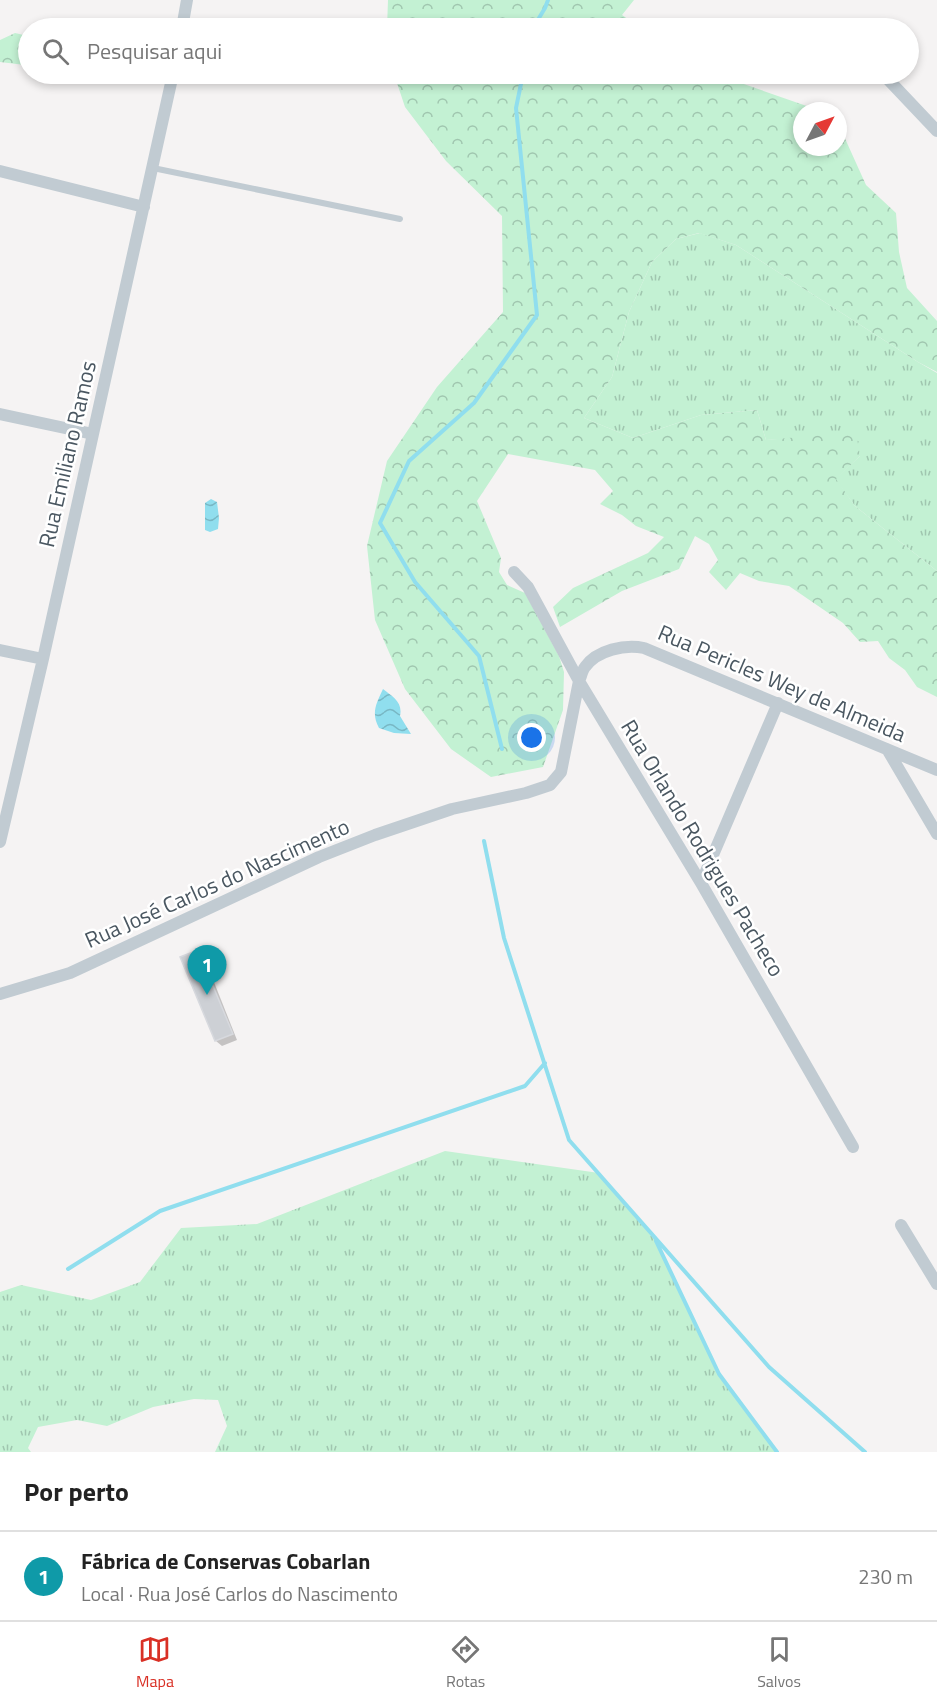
<!DOCTYPE html>
<html lang="pt">
<meta charset="utf-8">
<style>
body{margin:0;font-family:"Titillium Web",sans-serif;background:#f2f2f2;color:#222}
.compass{position:absolute;left:793px;top:102px;width:54px;height:54px;border-radius:50%;background:#fff;box-shadow:0 3px 9px #0003;rotate:49deg}
.you{position:absolute;left:532px;top:738px;width:21px;height:21px;margin:-15px;border:4px solid #fff;border-radius:50%;background:#1a73e8;box-shadow:0 0 0 9px #1a73e833}
.badge{display:grid;place-items:center;width:39px;height:39px;border-radius:50%;background:#d93025;color:#fff;font-size:20px;font-weight:700}
.pin{position:absolute;translate:-50% -50px;filter:drop-shadow(0 2px 3px #0008)}
.pin::after{content:'';position:absolute;top:32px;width:21px;height:18px;background:inherit;clip-path:polygon(0 0,100% 0,50% 100%)}
.list{margin:0;padding:0;list-style:none}
h2{display:flex;justify-content:space-between;align-items:center;height:78px;margin:0;padding:0 24px;font-size:26px}
h2 small{font-size:20px;font-weight:400;color:#767676}
.list li{display:grid;grid-template-columns:39px 1fr auto;gap:18px;align-items:center;box-sizing:border-box;height:90px;padding:0 24px;border-top:2px solid #e0e0e0}
.list b{display:block;font-size:22px;white-space:nowrap}
.list p{margin:0;font-size:20px;white-space:nowrap;color:#767676}
.list em{font-size:20px;font-style:normal;color:#767676}
.icon{flex:none;width:33px;height:33px;fill:none;stroke:currentColor;stroke-width:2;stroke-linecap:round;stroke-linejoin:round}
.map{position:relative;flex:none;width:937px;height:1452px;overflow:hidden}
.search{position:absolute;background:#fff;box-shadow:0 3px 9px #0003;left:18px;right:18px;top:18px;height:66px;display:flex;align-items:center;gap:15px;box-sizing:border-box;padding:0 21px;border-radius:33px;color:#767676;font-size:22px}
.sheet{height:168px;background:#fff}
nav{display:flex;justify-content:space-around;align-items:center;box-sizing:border-box;height:84px;border-top:2px solid #e0e0e0;background:#fff;font-size:16px;color:#767676}
nav a{display:grid;justify-items:center;gap:3px}
nav .on{color:#d93025}
.map>svg:first-child{display:block}
</style>
<div class="map">
<svg width="937" height="1452" viewBox="0 0 937 1452">
<defs>
<pattern id="grass-tufts" width="24" height="20" patternUnits="userSpaceOnUse" patternTransform="scale(1.5)"><rect width="24" height="20" fill="#c3f1d3"/><path d="M3 7l-1-3M5 7V3M7 7l1-3M15 17l-1-3M17 17v-4M19 17l1-3" fill="none" stroke="#a0c6af"/></pattern>
<pattern id="forest-crowns" width="20" height="18" patternUnits="userSpaceOnUse" patternTransform="scale(1.5)"><rect width="20" height="18" fill="#c3f1d3"/><path d="M2 6a3 3 0 1 1 6 0M12 15a3 3 0 1 1 6 0" fill="none" stroke="#a0c6af"/></pattern>
<pattern id="water-waves" width="16" height="10" patternUnits="userSpaceOnUse" patternTransform="scale(1.5)"><rect width="16" height="10" fill="#90deee"/><path d="M0 5q4-4 8 0t8 0" fill="none" stroke="#78b7c4"/></pattern>
</defs>
<rect width="100%" height="100%" fill="#f5f3f3"/>
<path fill="url(#grass-tufts)" d="M700 233 736 245 918 362 937 373V571L855 506 835 479 860 456 805 438 766 440 757 410 701 415 633 438 584 418 612 377 629 312 652 262 676 239Z
M445 1151 599 1173 653 1235 719 1374 777 1452H215L227 1426 218 1400 194 1399 153 1407 107 1426 77 1420 38 1427 28 1448 31 1452H0V1292L21 1285 91 1300 140 1282 181 1228 257 1224Z"/>
<path fill="url(#forest-crowns)" d="M388 0H634L622 15 641 28H387Z
M15 33 28 36 25 65 0 62V40Z
M394 74H715L821 111H802V147H838V123L866 185 896 213 899 252 907 288 937 321V372L918 362 736 245 699 233 676 239 652 262 629 312 612 377 584 418 633 438 701 415 757 410 766 440 856 432 860 456 836 479 855 506 937 571V697L917 687 905 670 889 658 878 641 860 642 843 623 789 586 759 581 740 573 726 590 709 572 718 560 709 544 695 536 679 569 622 591 560 627 553 607 573 588 648 553 664 537 636 526 622 515 600 504 613 491 595 470 508 454 477 501 501 558 499 572 507 585 525 593 559 656 564 672 563 710 543 767 491 777 451 749 405 689 375 620 367 546 387 461 437 387 503 312 502 216 446 161 405 107Z"/>
<path fill="url(#water-waves)" d="M211 499 217 502 219 518 218 529 210 532 205 530V503Z
M383 689C393 697 403 702 400 716L411 734 394 733 379 728C371 713 376 704 383 689Z"/>
<path fill="#0003" d="M198 951 204 957 237 1040 222 1046 216 1041 182 958Z"/>
<g fill="none" stroke-linecap="round" stroke-linejoin="round">
<path stroke="#90deee" stroke-width="4" d="M533 28 545 8 548 0
M502 749 479 656 415 582 380 523 409 461 474 403 537 315 516 108 523 74
M484 841 504 938 569 1140 769 1367 865 1452
M656 1241 719 1374 777 1452
M68 1269 160 1211 525 1086 545 1063"/>
</g>
<path fill="#cdd0d5" stroke="#d7d9de" stroke-width="1.5" d="M198 950 233 1034 215 1041 180 957Z"/>
<g fill="none" stroke-linecap="round" stroke-linejoin="round">
<path stroke="#c1cbd2" stroke-width="6" d="M153 168 400 219"/>
<path stroke="#c1cbd2" stroke-width="12" d="M182 28 187 0
M883 74 937 131
M0 171 144 207
M0 414 93 434
M514 572 528 587 579 681 701 883 853 1147
M0 650 43 659
M887 749 937 834
M0 842 43 659 173 74
M701 883 778 703
M0 994 70 973 319 857 375 835 452 809 526 793 550 785 561 772 579 681C581 677 582 671 585 667 597 650 625 644 644 648L937 770
M901 1225 937 1284"/>
</g>
<g text-anchor="middle" stroke-width="5" stroke-linejoin="round" paint-order="stroke">
<g font-size="22" fill="#4a5761" stroke="#fff">
<text transform="translate(67 454) rotate(-77)" y="8">Rua Emiliano Ramos</text>
<text transform="translate(782 683) rotate(23)" y="8">Rua Pericles Wey de Almeida</text>
<text transform="translate(703 848) rotate(59)" y="8">Rua Orlando Rodrigues Pacheco</text>
<text transform="translate(217 883) rotate(-24)" y="8">Rua José Carlos do Nascimento</text>
</g>
</g>
</svg>
<svg class="compass" viewBox="-18 -18 36 36"><path d="M0-13l5 13h-10z" fill="#e53935"/><path d="M0 13l5-13h-10z" fill="#767676"/></svg>
<div class="you"></div>
<div class="pin badge" style="left:207px;top:995px;background:#0f9aa8">1</div>
<div class="search"><svg class="icon" aria-label="search" viewBox="0 0 24 24"><circle cx="10" cy="10" r="6"/><path d="M15 15l6 6"/></svg>Pesquisar aqui</div>
</div>
<section class="sheet">
<h2>Por perto<small></small></h2>
<ul class="list">
<li><span class="badge" style="background:#0f9aa8">1</span><div><b>Fábrica de Conservas Cobarlan</b><p>Local · Rua José Carlos do Nascimento</p></div><em>230 m</em></li>
</ul>
</section>
<nav>
<a class="on"><svg class="icon" aria-label="map" viewBox="0 0 24 24"><path d="M3 6l6-2 6 2 6-2v14l-6 2-6-2-6 2zM9 4v14M15 6v14"/></svg>Mapa</a>
<a><svg class="icon" aria-label="directions" viewBox="0 0 24 24"><path d="M12 3l9 9-9 9-9-9zM9 14v-3h6M13 9l2 2-2 2"/></svg>Rotas</a>
<a><svg class="icon" aria-label="saved" viewBox="0 0 24 24"><path d="M7 4h10v16l-5-4-5 4z"/></svg>Salvos</a>
</nav>
